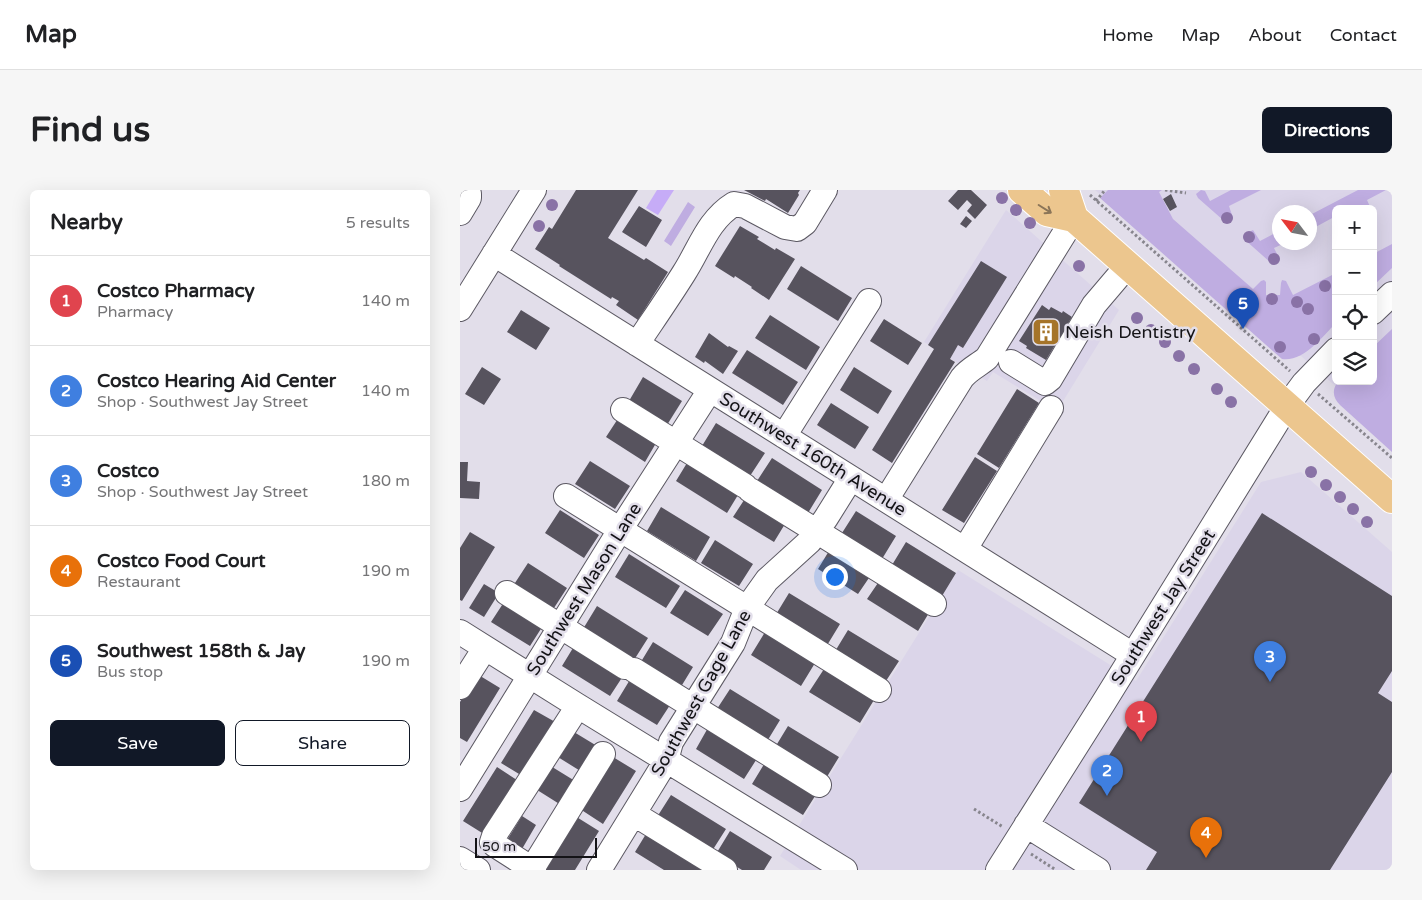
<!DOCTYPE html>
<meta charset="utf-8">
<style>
body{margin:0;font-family:"Varela Round",sans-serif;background:#f6f6f6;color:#202124}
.controls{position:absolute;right:15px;top:15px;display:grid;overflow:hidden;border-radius:8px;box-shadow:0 5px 20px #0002}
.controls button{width:45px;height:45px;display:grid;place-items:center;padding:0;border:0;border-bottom:1px solid #e0e0e0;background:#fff;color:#202124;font:25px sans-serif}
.compass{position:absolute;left:812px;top:15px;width:45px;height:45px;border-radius:50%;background:#fff;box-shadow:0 5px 20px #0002;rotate:302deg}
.scale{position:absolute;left:15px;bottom:12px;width:122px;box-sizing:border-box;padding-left:5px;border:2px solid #141317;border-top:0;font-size:14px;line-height:18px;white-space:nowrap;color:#141317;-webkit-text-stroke:4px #e2deea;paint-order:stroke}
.you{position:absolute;left:374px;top:386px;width:18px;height:18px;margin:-12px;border:4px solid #fff;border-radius:50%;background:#1a73e8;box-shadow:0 0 0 8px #1a73e833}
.badge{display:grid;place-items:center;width:32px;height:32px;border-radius:50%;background:#111827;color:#fff;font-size:16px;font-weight:700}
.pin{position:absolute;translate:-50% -41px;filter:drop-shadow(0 1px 2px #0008)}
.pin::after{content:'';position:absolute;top:26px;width:18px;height:15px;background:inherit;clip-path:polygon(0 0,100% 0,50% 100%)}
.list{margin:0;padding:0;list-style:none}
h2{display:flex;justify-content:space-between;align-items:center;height:65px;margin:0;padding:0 20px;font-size:21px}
h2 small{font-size:16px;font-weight:400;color:#757577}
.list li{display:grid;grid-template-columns:32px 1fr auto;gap:15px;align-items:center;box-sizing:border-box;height:90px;padding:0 20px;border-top:1px solid #e0e0e0}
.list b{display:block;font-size:19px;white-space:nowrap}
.list p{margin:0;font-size:16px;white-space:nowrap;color:#757577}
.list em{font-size:16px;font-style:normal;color:#757577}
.actions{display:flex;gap:10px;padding:15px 20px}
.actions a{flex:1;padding:11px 0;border:1px solid #111827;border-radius:8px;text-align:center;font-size:18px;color:#111827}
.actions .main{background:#111827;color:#fff}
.icon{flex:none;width:28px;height:28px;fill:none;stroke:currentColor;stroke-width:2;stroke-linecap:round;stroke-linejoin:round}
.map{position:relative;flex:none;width:932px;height:680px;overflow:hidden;border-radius:8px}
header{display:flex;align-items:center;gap:30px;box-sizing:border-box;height:70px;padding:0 25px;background:#fff;border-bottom:1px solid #e0e0e0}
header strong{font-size:24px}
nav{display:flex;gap:28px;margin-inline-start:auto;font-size:18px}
.intro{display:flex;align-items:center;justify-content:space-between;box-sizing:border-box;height:120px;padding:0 30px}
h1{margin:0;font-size:35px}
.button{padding:12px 22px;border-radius:8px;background:#111827;color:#fff;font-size:18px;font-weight:700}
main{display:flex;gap:30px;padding:0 30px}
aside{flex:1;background:#fff;border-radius:8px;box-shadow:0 5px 20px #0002}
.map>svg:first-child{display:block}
</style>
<header>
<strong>Map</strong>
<nav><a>Home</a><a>Map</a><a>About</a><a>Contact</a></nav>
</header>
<div class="intro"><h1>Find us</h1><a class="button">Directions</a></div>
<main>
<aside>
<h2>Nearby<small>5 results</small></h2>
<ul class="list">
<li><span class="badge" style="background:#e0444e">1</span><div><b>Costco Pharmacy</b><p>Pharmacy</p></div><em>140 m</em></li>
<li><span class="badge" style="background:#3f7fe0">2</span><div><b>Costco Hearing Aid Center</b><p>Shop · Southwest Jay Street</p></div><em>140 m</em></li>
<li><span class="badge" style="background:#3f7fe0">3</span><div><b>Costco</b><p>Shop · Southwest Jay Street</p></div><em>180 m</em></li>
<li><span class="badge" style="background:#e8710a">4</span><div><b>Costco Food Court</b><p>Restaurant</p></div><em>190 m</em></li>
<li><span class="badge" style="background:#1a4fb4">5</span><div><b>Southwest 158th &amp; Jay</b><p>Bus stop</p></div><em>190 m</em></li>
</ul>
<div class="actions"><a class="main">Save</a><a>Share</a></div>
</aside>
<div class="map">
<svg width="932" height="680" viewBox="0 0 932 680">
<rect width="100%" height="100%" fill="#e2deea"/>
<path fill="#dbd5e9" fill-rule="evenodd" d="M635 0H932V259L880 200 841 166 814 159ZM876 19H913V191H876ZM819 22H849V52H819Z
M546 20 659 120 597 221 533 182 527 191 464 152Z
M841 282 932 362V680H341L320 666 498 380 676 491 801 292Z"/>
<path fill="#bfade1" d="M648 0H702L699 2 713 29 793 99 801 91 804 90 806 92V105H820L821 93 822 90 826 91 833 105 876 83V133C862 147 844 172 822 169L640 8Z
M741 0 745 1 750 11 771 0H801L769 16 773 28 767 32 763 30 738 8 736 4Z
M898 0H926L907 10 911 19H898L896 16 890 19H876V26L850 40V25Z
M228 12 235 17 211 56 204 51Z
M793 40 800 51 819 41V52L825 53 814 58 819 68C819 72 815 74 811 73L784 49 783 46 785 44Z
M932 54V78L913 96V64Z
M932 139V262L880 215C873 208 871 199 879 191H913V157Z"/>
<path fill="#c6acf7" d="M197 0H214L198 25 186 18Z"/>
<path fill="#57535e" d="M116 0H178L148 48 184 70 186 68 208 82 178 130 156 115 159 111 152 107 151 109 99 76 100 75 75 59 89 37 92 39Z
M284 0H340L338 3 339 5 328 23 306 9 305 11Z
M498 0H511L527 15 515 29 507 21 512 15 507 10 498 20 488 11Z
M711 4 717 17 710 21 703 9Z
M179 16 202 30 186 57 162 42Z
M506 26 512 31 506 38 500 34Z
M280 36 299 47 297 49 315 60 316 58 335 69 309 110 291 98 292 97 275 86 274 88 255 76Z
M521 71 547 87 503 158 498 155 490 169 495 172 432 273 412 260 474 159 468 155Z
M341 76 392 108 378 131 327 99Z
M582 115 589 120 591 117 602 123 603 121 612 127 607 135 610 136 602 149 600 147 586 170 566 158 567 156 559 151Z
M61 120 90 138 76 160 47 142Z
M310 125 360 157 346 180 295 148Z
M424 129 462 153 448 175 410 151Z
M249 143 268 157 269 156 278 161 263 184 245 171 244 173 235 167Z
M287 160 338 192 323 215 272 183Z
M22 177 41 189 24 215 5 204Z
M394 177 432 201 418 224 380 200Z
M183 187 222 211 207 235 169 211Z
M557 199 579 213 539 278 517 264Z
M371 213 409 237 395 259 357 235Z
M161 224 199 248 185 272 146 247Z
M256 233 305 263 290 286 242 256Z
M515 267 537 281 504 333 482 320Z
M230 268 281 300 267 323 216 291Z
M312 268 362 300 348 323 297 291Z
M130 271 170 296 155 319 115 294Z
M0 272H8L7 291 20 292 19 309 0 308Z
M288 304 328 329 314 352 273 327Z
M201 317 250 347 236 371 187 341Z
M100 320 139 345 124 368 85 343Z
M396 321 436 346 422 369 382 343Z
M802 323 932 406V481L918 503 932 512V582L870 680H686L697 662 619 613Z
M10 342 35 357 2 411 0 410V358Z
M255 350 293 374 279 396 241 373Z
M446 352 496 383 482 406 432 375Z
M372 356 413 382 398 404 358 379Z
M169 364 220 396 206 418 155 387Z
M68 373 107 398 92 421 53 396Z
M422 387 472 418 458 441 407 409Z
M24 394 39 403 24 427 9 418Z
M225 400 263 424 248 446 210 423Z
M329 403 380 434 366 457 315 426Z
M46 409 84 434 70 456 31 432Z
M137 416 188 448 174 470 123 439Z
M388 440 439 471 424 494 374 463Z
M305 442 355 473 341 496 291 465Z
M193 452 233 477 219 500 179 475Z
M116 453 165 483 150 506 102 476Z
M364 479 414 510 400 533 349 502Z
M17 484 40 498 7 552 0 548V512Z
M171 488 212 512 197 535 157 511Z
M270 499 320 530 306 553 255 522Z
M74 520 97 533 64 587 41 573Z
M249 536 298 567 284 589 236 559Z
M328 536 379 567 365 590 314 559Z
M109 539 137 556 122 582 93 564Z
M153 567 176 581 143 634 120 619Z
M306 571 357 603 343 625 292 594Z
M89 575 115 591 101 615 74 598Z
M37 577 60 592 27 646 3 631Z
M211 605 266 639 252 661 197 627Z
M62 626 76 635 62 659 47 650Z
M115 626 139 641 115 680H86L83 678Z
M189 639 244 673 240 680H204L175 662Z
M270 641 312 667 304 680H282L256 664Z"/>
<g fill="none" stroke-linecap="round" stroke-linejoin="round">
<defs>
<path id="minor" d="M0 23 9 8V4L4 0
M34 64 673 465
M0 119 74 0
M913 122 932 104
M177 154C193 130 209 107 224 83 240 58 248 30 274 14L285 16 325 37 337 39 345 33 365 0
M551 172 585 193 590 189 634 115 668 75
M163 220 285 296
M324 246 409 111
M290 300 474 414
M106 306 419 500
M426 310 502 188C509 179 519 175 527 168L614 28
M505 359 591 218
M47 403 165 477
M0 442 118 516 385 680
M174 480 359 595
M0 497 25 458
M0 599 160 340 250 200
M174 624 265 680
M566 635 638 680
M0 669 18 680
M72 679 143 564
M74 680 35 655 32 652 34 646 118 516
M139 680 206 571 211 552 273 453 287 418 307 390 350 351 366 328 391 288
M538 680 644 512 827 216 844 193 876 160"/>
<path id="major" d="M562 0 587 22 614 28
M603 0 605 1 614 28 932 309"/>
</defs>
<use href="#minor" stroke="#5c5963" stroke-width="26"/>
<use href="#major" stroke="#fff" stroke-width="30"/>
<path stroke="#87858d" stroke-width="3" stroke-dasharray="2.5 2.5" stroke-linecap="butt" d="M705 0 726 3
M630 5 830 181
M636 11 645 0
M858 204 932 268
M514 619 543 637
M571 664 596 680"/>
<use href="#minor" stroke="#fff" stroke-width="24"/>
<use href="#major" stroke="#ecc68e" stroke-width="28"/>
</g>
<g fill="#8972a6">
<circle cx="542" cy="8" r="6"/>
<circle cx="92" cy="15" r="6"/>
<circle cx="556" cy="20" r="6"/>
<circle cx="767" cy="28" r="6"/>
<circle cx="570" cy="33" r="6"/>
<circle cx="79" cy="36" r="6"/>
<circle cx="789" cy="47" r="6"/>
<circle cx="814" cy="69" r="6"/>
<circle cx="619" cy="76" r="6"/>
<circle cx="865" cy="96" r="6"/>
<circle cx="812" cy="109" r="6"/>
<circle cx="837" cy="112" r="6"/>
<circle cx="848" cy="119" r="6"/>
<circle cx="677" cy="128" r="6"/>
<circle cx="691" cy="140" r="6"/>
<circle cx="854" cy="149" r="6"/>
<circle cx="705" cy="152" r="6"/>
<circle cx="820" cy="157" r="6"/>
<circle cx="719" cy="166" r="6"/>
<circle cx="734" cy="179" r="6"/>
<circle cx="757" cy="199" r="6"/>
<circle cx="771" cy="212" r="6"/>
<circle cx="851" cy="282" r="6"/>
<circle cx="866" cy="295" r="6"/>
<circle cx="880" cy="307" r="6"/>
<circle cx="893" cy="319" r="6"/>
<circle cx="907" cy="332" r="6"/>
</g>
<defs><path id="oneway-shaft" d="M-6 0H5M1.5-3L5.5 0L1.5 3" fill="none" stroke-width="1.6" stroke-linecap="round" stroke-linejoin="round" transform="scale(1.25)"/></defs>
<use stroke="#8b7558" href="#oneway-shaft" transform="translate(585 19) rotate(32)"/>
<defs>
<symbol id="building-square" viewBox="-11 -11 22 22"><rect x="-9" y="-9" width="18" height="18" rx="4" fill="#a57429" stroke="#e2deea"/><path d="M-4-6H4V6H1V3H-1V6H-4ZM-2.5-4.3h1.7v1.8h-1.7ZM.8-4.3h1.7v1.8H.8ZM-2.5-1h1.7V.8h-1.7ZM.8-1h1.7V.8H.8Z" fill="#fff"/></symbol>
</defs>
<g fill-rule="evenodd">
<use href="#building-square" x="570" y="126" width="32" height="32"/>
</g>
<g text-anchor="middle" stroke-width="5" stroke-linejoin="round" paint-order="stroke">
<g font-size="18" fill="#141317" stroke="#e2deea" text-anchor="start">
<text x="605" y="148">Neish Dentistry</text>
</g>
<g font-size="18" fill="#141317" stroke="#e2deea">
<text transform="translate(353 264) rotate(32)" y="6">Southwest 160th Avenue</text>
<text transform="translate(124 399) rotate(-58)" y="6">Southwest Mason Lane</text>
<text transform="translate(703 417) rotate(-58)" y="6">Southwest Jay Street</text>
<text transform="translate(241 503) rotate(-61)" y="6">Southwest Gage Lane</text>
</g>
</g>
</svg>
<div class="controls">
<button>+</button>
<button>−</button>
<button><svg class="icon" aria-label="locate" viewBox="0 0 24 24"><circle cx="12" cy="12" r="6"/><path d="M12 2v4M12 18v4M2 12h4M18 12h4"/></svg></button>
<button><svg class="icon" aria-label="layers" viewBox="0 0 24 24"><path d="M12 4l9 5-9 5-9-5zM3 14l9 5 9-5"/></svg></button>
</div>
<svg class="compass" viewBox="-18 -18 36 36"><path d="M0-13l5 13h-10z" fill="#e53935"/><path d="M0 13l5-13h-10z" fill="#757577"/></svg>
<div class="scale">50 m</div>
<div class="you"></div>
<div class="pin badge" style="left:681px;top:552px;background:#e0444e">1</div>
<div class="pin badge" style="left:647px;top:606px;background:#3f7fe0">2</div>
<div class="pin badge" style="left:810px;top:492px;background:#3f7fe0">3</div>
<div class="pin badge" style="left:746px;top:668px;background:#e8710a">4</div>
<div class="pin badge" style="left:783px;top:139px;background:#1a4fb4">5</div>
</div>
</main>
